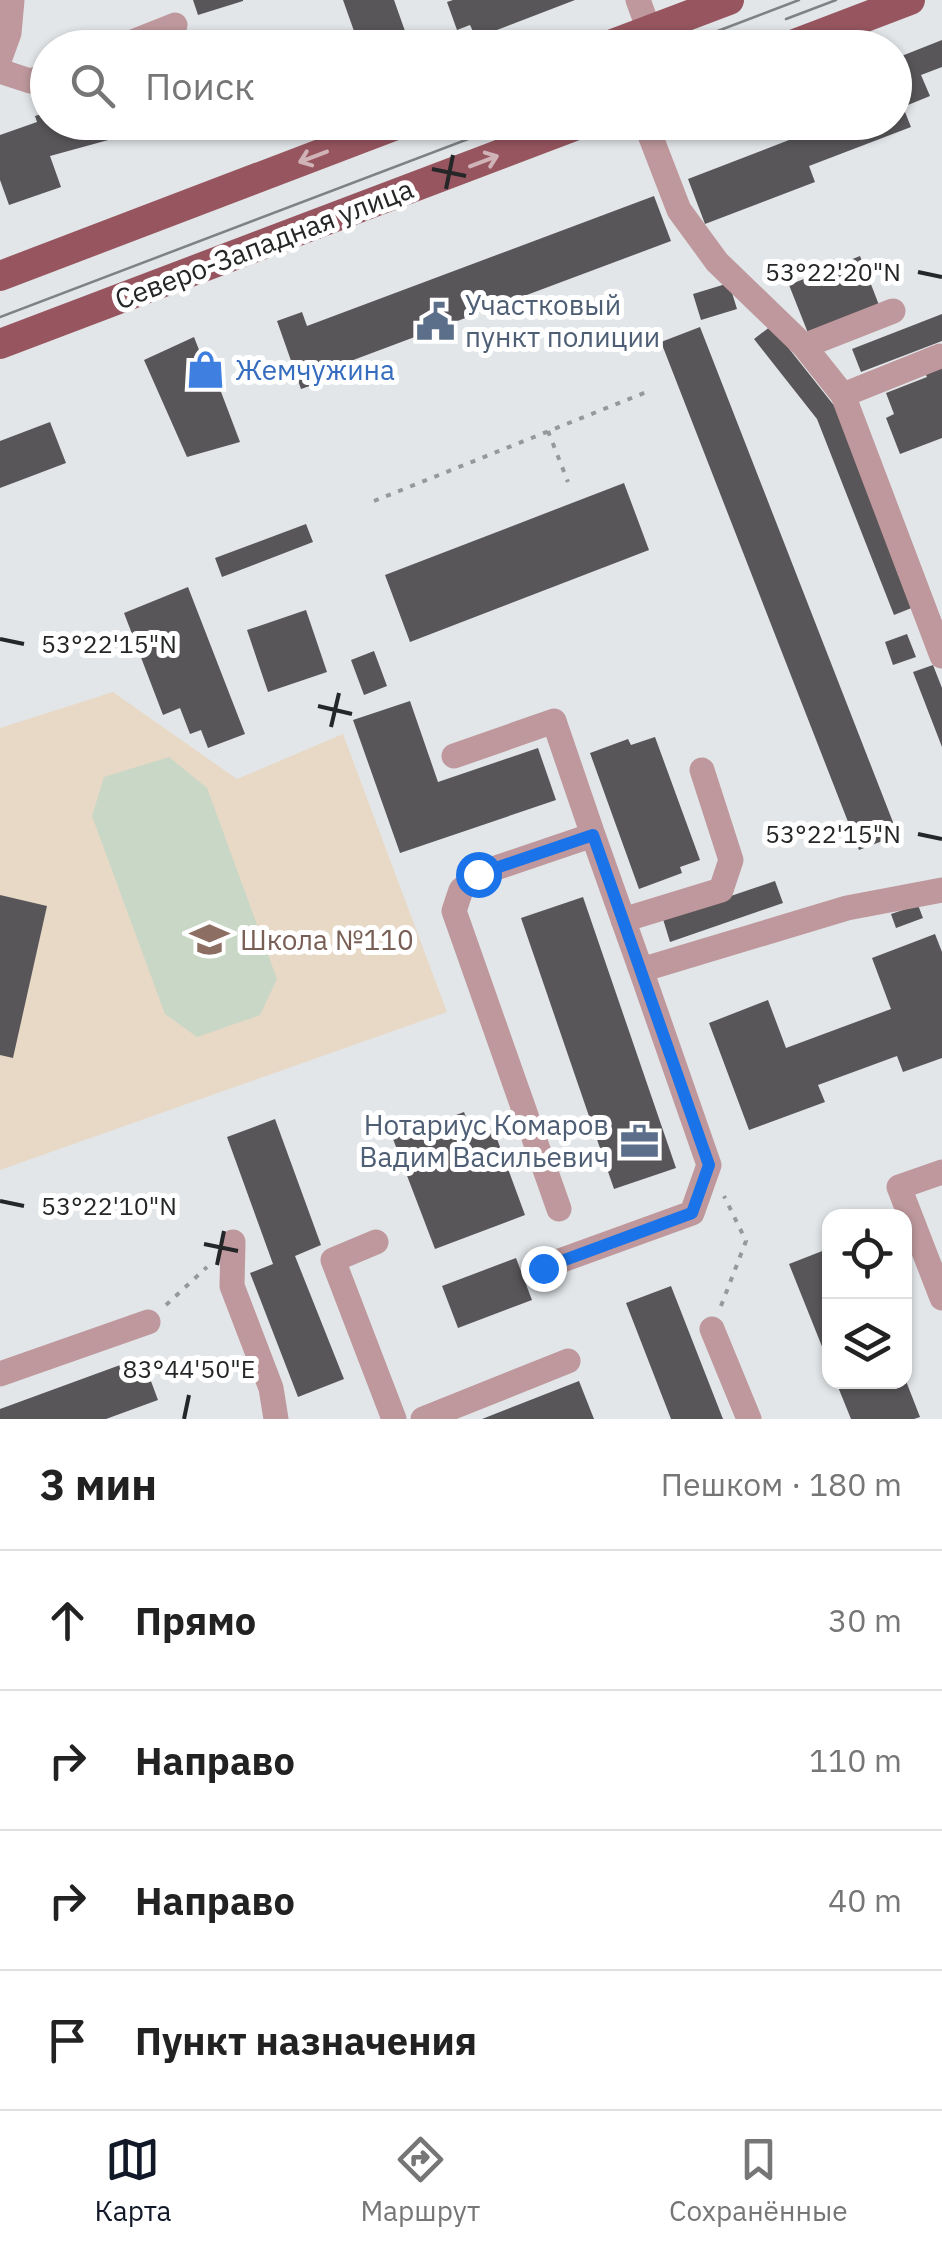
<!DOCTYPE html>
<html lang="ru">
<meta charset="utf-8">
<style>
body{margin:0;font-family:"IBM Plex Sans",sans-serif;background:#f6f6f6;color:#222}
.controls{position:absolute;right:30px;bottom:30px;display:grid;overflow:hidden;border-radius:20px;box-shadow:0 2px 8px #0004}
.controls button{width:90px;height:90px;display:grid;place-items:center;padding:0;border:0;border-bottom:2px solid #e0e0e0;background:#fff;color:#222;font:50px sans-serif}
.stop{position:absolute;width:30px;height:30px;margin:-22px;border:8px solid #1a73e8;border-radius:50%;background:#fff}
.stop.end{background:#1a73e8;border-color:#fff;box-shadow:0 2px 10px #0008}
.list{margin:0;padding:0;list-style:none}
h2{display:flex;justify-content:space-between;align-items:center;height:130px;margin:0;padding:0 40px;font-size:42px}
h2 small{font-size:32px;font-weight:400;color:#767676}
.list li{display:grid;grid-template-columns:65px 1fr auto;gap:30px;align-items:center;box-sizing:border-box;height:140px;padding:0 40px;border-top:2px solid #e0e0e0}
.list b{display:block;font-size:38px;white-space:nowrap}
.list em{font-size:32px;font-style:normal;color:#767676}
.icon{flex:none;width:55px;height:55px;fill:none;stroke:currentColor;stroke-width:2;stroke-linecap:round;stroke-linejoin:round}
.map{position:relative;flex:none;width:942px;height:1419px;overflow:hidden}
.search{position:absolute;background:#fff;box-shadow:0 2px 8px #0004;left:30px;right:30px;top:30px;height:110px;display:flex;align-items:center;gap:25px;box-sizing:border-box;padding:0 35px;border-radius:55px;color:#767676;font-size:38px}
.sheet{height:690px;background:#fff}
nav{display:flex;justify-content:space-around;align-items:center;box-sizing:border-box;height:140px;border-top:2px solid #e0e0e0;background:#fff;font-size:28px;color:#767676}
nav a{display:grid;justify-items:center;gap:5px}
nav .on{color:#111827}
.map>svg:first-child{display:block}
</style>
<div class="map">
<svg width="942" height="1419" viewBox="0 0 942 1419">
<rect width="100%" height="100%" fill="#e2e6e9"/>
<path fill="#e8d9c6" d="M113 692 237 779 343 734 447 1012 0 1170V728Z"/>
<path fill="#c9d7c6" d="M169 757 207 788 277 979 260 1015 197 1037 165 1014 92 816 104 777Z"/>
<path fill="#595659" d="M193 0H243V1L198 15Z
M343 0H394L411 48H360Z
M453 0H575L476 38 470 25 457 30 447 2Z
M193 33 192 48H154V47Z
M284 33 291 48H247V47Z
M942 40V67L921 75 930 96 903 107 911 127 809 166 815 182 705 224 688 179 789 140 784 125 791 122H894V59Z
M48 112V122L142 123 111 134 112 139 50 156 61 187 9 205 0 180V135L37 122 35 116Z
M654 196 671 241 324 371 327 380 301 389 277 321 302 312 307 326Z
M860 256 879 305 808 333 789 285Z
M729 283 737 309 701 320 693 294Z
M942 314V341L861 372 852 349Z
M771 326 836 408 914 607 894 615 817 419 754 339Z
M700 327 898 835 859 850 661 342Z
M194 337 210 378 215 376 240 442 187 457 144 360Z
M942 364V438L900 454 886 418 894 414 886 393 927 377 924 371Z
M50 422 66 463 0 488V441Z
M624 483 649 550 410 642 385 575Z
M306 524 313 542 222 577 215 558Z
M188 587 245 734 208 748 201 730 190 734 180 708 163 715 124 613Z
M306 610 327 672 268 692 247 630Z
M907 634 916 657 893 665 885 642Z
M374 651 387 686 364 695 351 660Z
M933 665 942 688V747L913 672Z
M410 701 438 782 538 748 556 800 400 853 353 720Z
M655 737 700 860 680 867 682 873 639 889 590 753 628 739 631 745Z
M775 881 783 903 670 942 663 919Z
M0 895 47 906 13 1058 0 1055Z
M583 897 676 1168 614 1189 521 918Z
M918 905 923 918 896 928 891 914Z
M935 934 942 952V1058L903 1072 897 1056 818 1085 825 1102 749 1130 709 1023 768 1000 786 1048 891 1009 872 958Z
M464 1112 473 1136 493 1128 525 1215 435 1249 393 1139Z
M275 1119 321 1245 295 1256 344 1379 298 1397 250 1273 273 1264 227 1137Z
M830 1248V1364H829L789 1264Z
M516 1258 532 1300 458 1328 442 1286Z
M671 1286 723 1419H671L626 1303Z
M142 1357 158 1400 106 1419H0V1409Z
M579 1381 594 1419H482Z
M906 1381 920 1417 914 1419H851L836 1382Z"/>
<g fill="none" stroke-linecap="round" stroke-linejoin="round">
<path stroke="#96999b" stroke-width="4" stroke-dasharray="5 8" stroke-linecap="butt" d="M548 431 568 482
M374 501 649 391
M166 1305 207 1267
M721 1306 746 1241 724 1196"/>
<path stroke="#be989c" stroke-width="25" d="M638 0 649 30
M117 48 175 25
M0 58 9 33 12 0
M0 71 30 81 48 75
M645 122 679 210 717 262 804 346 843 395 942 656
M804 346 893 311
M843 395 940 356
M454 756 554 721 593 835
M623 920 721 890 731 860 702 770
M942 1172 899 1187 942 1298
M559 1209 454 911 461 890 478 874 593 835 641 970
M233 1242 232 1286 271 1388 276 1419
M376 1242 333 1260 394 1419
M543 1267 692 1213 709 1165 641 970 847 908 942 890
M712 1329 749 1419
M0 1374 148 1322
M423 1419 568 1361"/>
<path stroke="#97565f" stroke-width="30" d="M602 48 729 0
M784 48 910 0
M0 276 404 122
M0 344 585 122"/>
<path stroke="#7f8284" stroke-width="2.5" d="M786 19 836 0
M673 48 799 0
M0 317 513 122"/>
</g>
<defs><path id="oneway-shaft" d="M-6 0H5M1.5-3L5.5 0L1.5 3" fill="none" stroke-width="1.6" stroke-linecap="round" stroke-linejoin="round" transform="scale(2.5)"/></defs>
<g stroke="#d0b3b7">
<use href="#oneway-shaft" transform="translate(313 157) rotate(159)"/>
<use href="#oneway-shaft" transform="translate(484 161) rotate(-21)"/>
</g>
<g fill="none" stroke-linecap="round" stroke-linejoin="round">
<path stroke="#1a73e8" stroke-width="12" d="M478 874 593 835 709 1165 692 1213 543 1268"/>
</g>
<path fill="none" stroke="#242627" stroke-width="4" d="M432 169 466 176M446 189 453 155M918 272 942 277M0 639 24 644M318 706 352 714M331 727 339 693M918 834 942 839M0 1201 24 1206M204 1244 238 1251M217 1265 224 1231M184 1419 189 1395"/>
<defs>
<symbol id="civic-bare" viewBox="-9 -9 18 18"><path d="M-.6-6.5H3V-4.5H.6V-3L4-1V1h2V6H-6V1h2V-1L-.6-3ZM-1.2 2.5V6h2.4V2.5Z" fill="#5c6f8a" stroke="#fff" stroke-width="2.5" paint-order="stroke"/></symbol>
<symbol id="shop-bare" viewBox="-9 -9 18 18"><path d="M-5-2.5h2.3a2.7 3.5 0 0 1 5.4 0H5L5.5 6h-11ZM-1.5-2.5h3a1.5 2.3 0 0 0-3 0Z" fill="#3f7fe0" stroke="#fff" stroke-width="2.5" paint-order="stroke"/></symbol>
<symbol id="school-bare" viewBox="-9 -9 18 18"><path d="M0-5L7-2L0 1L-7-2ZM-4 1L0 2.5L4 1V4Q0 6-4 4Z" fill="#8d6e63" stroke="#fff" stroke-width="2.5" paint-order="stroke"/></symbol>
<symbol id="office-bare" viewBox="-9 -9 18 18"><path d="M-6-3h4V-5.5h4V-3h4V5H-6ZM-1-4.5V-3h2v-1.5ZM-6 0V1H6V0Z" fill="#5c6f8a" stroke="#fff" stroke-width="2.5" paint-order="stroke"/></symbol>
</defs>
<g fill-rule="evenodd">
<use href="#civic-bare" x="408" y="294" width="55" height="55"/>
<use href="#shop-bare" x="178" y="342" width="55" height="55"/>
<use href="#school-bare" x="182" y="912" width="55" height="55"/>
<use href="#office-bare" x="612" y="1114" width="55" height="55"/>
</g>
<g text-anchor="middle" stroke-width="10" stroke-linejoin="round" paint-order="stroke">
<g font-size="28" fill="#242627" stroke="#fff">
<text transform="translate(264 244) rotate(-21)" y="10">Северо-Западная улица</text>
</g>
<g font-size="28" fill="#4e5e75" stroke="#fff" text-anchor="start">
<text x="465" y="315">Участковый<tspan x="465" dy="32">пункт полиции</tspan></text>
<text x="609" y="1135" text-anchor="end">Нотариус Комаров<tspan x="609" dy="32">Вадим Васильевич</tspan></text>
</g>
<g font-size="28" fill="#366cbe" stroke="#fff" text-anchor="start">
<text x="235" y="380">Жемчужина</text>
</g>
<g font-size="28" fill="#785e54" stroke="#fff" text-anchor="start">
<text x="240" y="950">Школа №110</text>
</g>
</g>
<g font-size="25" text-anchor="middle" fill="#242627" stroke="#fff" stroke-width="10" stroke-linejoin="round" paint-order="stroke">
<text x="833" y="281">53°22'20"N</text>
<text x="109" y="653">53°22'15"N</text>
<text x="833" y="843">53°22'15"N</text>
<text x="109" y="1215">53°22'10"N</text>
<text x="189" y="1378">83°44'50"E</text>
</g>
</svg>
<div class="controls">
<button><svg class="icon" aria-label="locate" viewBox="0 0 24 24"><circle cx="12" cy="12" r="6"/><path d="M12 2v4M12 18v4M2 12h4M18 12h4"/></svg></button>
<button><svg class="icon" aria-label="layers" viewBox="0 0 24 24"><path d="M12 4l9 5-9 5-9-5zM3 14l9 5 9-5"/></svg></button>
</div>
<div class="stop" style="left:478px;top:874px"></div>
<div class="stop end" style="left:543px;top:1268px"></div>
<div class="search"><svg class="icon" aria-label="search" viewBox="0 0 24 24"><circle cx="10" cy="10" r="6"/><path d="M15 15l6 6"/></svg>Поиск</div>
</div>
<section class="sheet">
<h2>3 мин<small>Пешком · 180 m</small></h2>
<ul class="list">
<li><svg class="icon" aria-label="ahead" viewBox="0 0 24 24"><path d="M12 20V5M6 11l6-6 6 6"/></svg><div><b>Прямо</b></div><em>30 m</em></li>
<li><svg class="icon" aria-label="right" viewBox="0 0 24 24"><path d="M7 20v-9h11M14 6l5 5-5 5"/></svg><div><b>Направо</b></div><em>110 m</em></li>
<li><svg class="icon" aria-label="right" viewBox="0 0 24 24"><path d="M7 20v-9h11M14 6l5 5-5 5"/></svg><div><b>Направо</b></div><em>40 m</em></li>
<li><svg class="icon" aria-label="arrive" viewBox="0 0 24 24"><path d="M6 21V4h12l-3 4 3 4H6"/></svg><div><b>Пункт назначения</b></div></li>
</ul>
</section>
<nav>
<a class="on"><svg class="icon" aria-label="map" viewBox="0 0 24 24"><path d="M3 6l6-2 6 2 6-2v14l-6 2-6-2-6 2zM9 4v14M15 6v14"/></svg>Карта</a>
<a><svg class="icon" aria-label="directions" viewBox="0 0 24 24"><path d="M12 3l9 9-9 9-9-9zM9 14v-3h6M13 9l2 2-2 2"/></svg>Маршрут</a>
<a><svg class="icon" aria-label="saved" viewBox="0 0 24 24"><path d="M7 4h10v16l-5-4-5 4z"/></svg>Сохранённые</a>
</nav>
